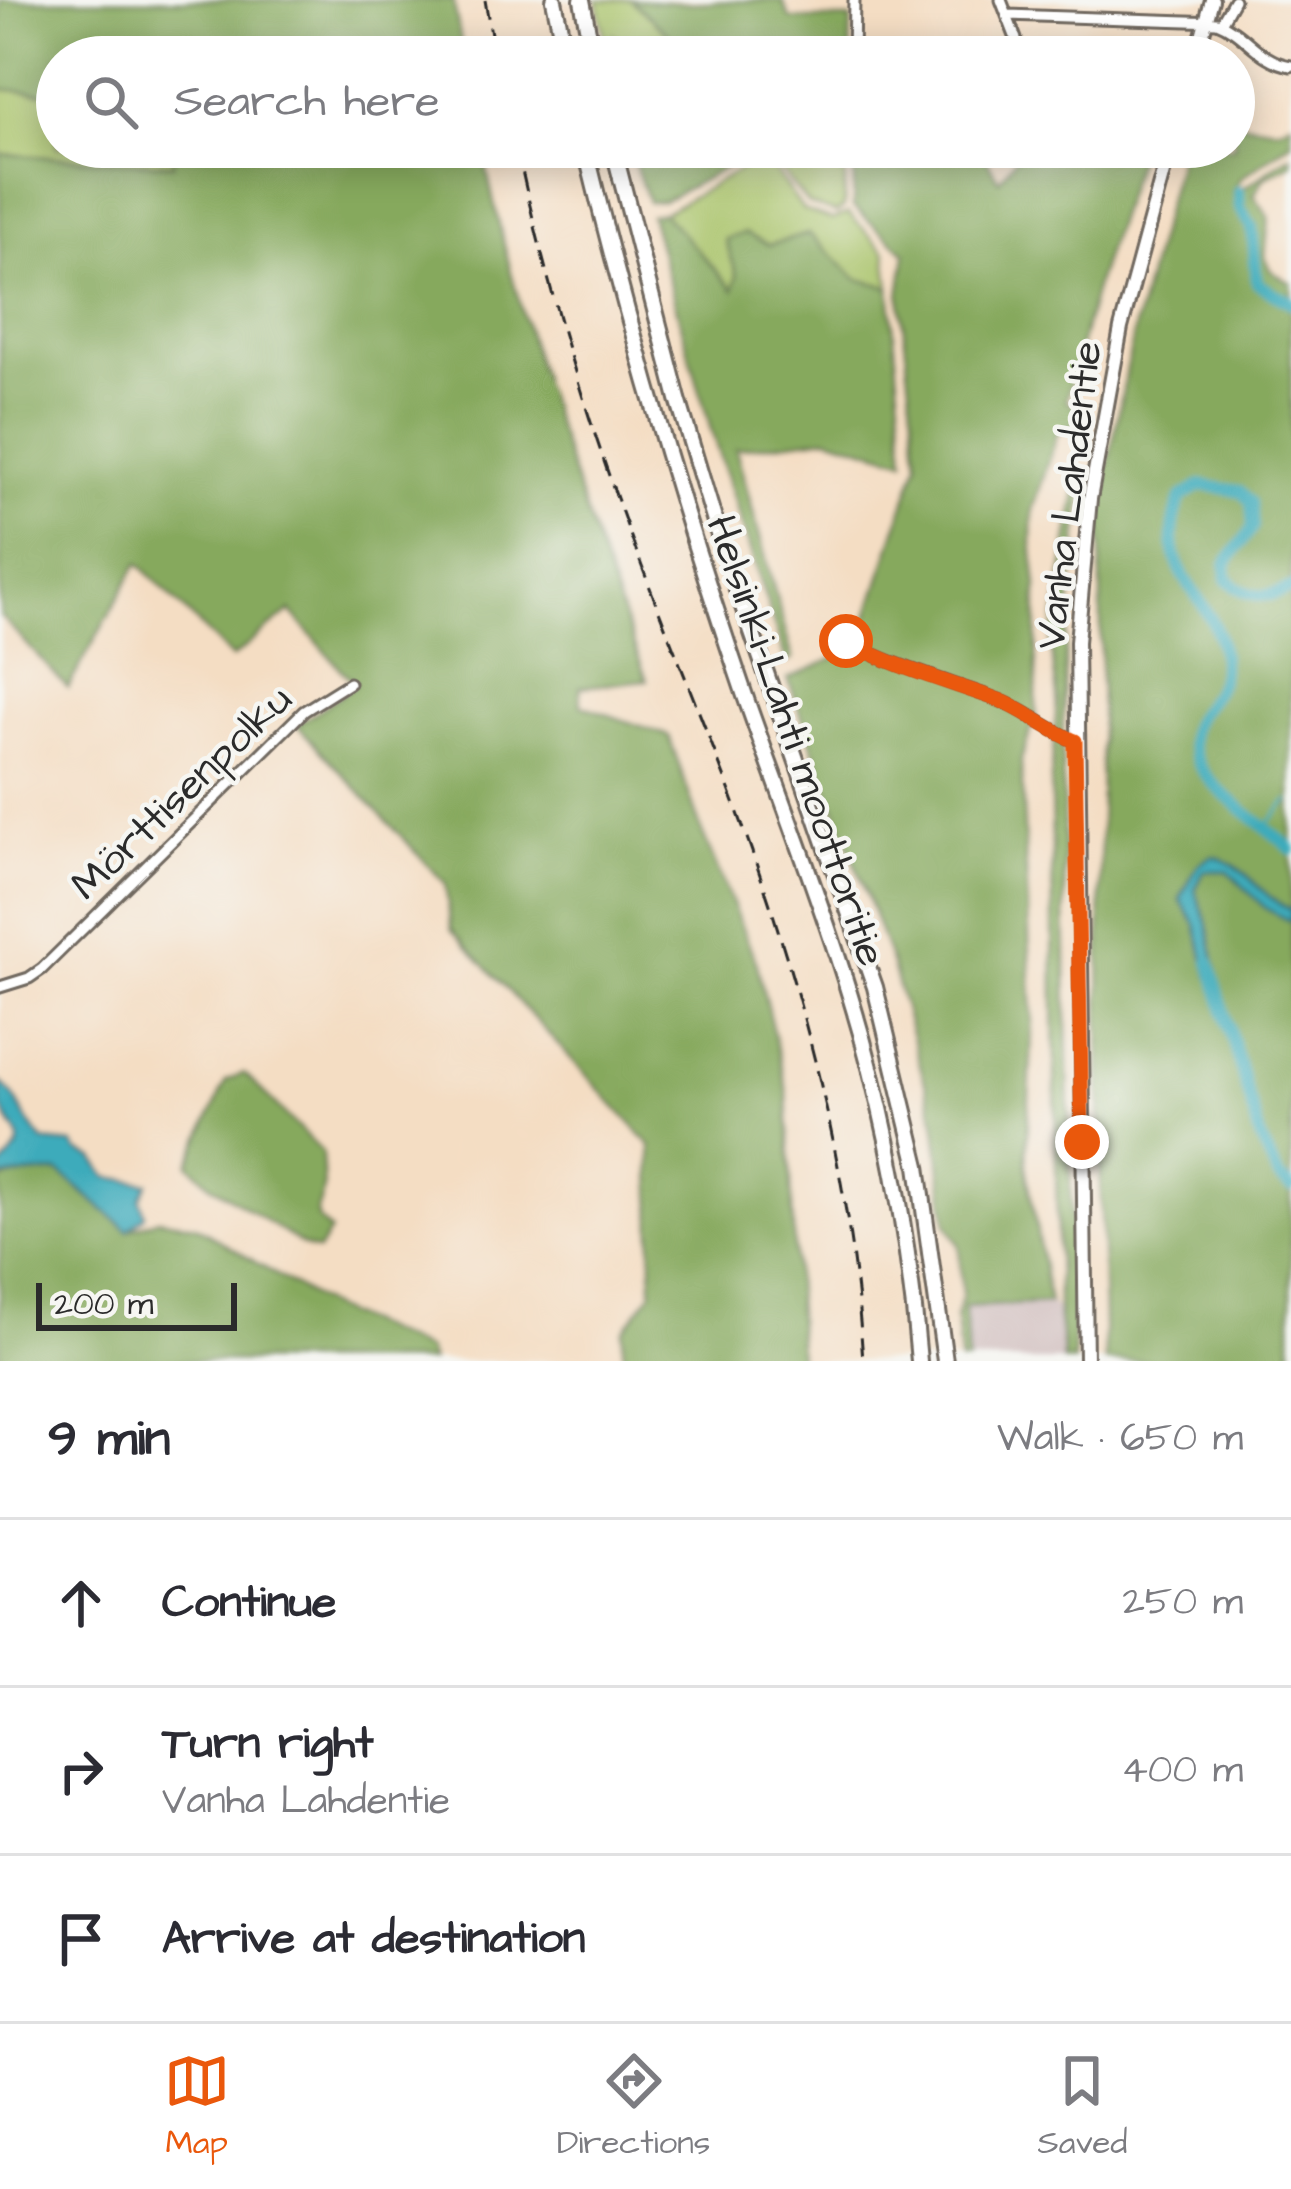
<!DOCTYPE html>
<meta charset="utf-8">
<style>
body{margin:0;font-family:"Architects Daughter",sans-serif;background:#f2f2f3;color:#2b2b33}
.scale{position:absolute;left:36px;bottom:30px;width:201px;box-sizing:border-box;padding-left:12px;border:6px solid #2b2b2b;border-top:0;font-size:33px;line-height:42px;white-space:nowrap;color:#2b2b2b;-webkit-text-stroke:9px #f6f6f2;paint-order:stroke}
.stop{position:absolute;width:36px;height:36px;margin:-27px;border:9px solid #ea580c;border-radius:50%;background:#fff}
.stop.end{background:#ea580c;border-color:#fff;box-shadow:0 3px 12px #0008}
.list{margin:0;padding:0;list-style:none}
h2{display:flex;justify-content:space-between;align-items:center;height:156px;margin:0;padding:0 48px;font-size:51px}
h2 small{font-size:39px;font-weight:400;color:#7c7c81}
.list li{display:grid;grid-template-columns:78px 1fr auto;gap:36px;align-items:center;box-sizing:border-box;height:168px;padding:0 48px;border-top:3px solid #e1e1e2}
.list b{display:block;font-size:45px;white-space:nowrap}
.list p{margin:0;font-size:39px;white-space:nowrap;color:#7c7c81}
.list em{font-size:39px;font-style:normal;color:#7c7c81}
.icon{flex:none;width:66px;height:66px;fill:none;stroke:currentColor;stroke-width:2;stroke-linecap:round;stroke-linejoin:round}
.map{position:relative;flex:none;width:1291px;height:1361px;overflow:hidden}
.search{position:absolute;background:#fff;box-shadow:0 6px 30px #0003;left:36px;right:36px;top:36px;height:132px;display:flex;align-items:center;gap:30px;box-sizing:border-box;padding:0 42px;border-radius:66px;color:#7c7c81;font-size:45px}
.sheet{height:660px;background:#fff}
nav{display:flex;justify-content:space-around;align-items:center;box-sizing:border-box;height:168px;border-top:3px solid #e1e1e2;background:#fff;font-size:33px;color:#7c7c81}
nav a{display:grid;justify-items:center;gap:6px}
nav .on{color:#ea580c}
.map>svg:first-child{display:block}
</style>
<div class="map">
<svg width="1291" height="1361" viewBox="0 0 1291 1361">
<rect width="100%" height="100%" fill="#f6f6f2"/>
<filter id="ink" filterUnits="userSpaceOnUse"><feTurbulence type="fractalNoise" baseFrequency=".00833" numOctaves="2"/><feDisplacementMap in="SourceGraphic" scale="24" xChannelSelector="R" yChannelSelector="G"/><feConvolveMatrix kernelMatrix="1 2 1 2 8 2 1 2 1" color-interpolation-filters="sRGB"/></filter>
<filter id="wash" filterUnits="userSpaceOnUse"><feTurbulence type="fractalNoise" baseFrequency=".004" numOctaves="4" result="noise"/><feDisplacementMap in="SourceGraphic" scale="48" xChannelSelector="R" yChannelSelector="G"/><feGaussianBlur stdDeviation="2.7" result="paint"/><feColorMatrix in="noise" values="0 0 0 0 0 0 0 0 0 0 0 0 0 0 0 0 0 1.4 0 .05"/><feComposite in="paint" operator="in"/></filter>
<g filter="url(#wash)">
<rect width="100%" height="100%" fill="#f4ddc3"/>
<path fill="#d1bfbf" d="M1049 1303 1058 1310 1064 1361H968L965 1307Z"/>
<path fill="#a9c369" stroke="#6a774a" stroke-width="3" d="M597 0H631L693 57H639L614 35V57H609Z
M0 89 57 94V147H175V164L0 154Z
M807 147H846L844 207 837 213 808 204 768 155Z
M759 159 774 170 803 210 833 220 848 213 886 252 890 287 857 279 809 234 769 245 725 240 737 275 735 291 663 213Z"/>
<path fill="#86a95d" stroke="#586a44" stroke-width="3" d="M0 0H453L464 57H57V94L0 89Z
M631 0 681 3 782 0 790 19H851L850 57H693Z
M1234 122 1279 128 1291 122V142L1241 178 1234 191C1248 189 1274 164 1291 155V164L1264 178 1254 195 1269 217 1265 257 1270 270 1291 283V1361H1105L1100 1165 1101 504 1135 326 1181 147H1234Z
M174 147H482C519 331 581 506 647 680L580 687 581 705 669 736 702 832 757 964 787 1091 799 1361H623V1331L652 1292 651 1145 451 929 445 883 297 725 355 685 290 611 232 658 138 563 68 688 0 616V154L173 165Z
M629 147H740L749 155 663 201 648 202Z
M871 147H979L999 180 1024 147H1141L1097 281 1066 400 1079 410V421L1058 432 1033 510 1032 542 1037 585 1036 716 1021 760 1033 1018 1026 1165 1049 1303 965 1307 968 1361H960L956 1317 962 1297 959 1245 947 1224 935 1119 891 962 788 679 846 653 864 628 918 463 900 294 906 253 853 207 855 159Z
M663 213 734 290 737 275 725 239 745 233 769 245 809 234 857 279 890 287 905 460 828 437 736 449 793 659 786 662 710 427 650 215Z
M1077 486 1082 497 1066 642 1062 749 1074 1361H1064L1058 1310 1051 780 1057 698 1051 645Z
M244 1073 322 1152 324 1189 317 1211 318 1219 330 1231 318 1251 302 1245 210 1184 189 1164 226 1081Z
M59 1172 128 1230 158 1219 195 1225 329 1307 427 1350 431 1361H0V1181L16 1175Z"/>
<path fill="#3dabbb" stroke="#346b73" stroke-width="3" d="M1212 856C1245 862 1261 898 1291 910V922L1265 908 1228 871H1204L1195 890 1207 921 1218 974 1209 977 1196 925 1180 899 1198 865Z
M0 1082C19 1096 25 1123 43 1141L73 1144 78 1151 94 1158 108 1177 148 1183 140 1199 145 1215 128 1230 59 1172 0 1177V1168C37 1136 10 1133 0 1104 0 1097 0 1090 0 1082Z"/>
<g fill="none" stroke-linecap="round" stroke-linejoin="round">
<path stroke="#3dabbb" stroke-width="3" d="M1265 827 1288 801"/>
<path stroke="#3dabbb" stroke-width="12" d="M1239 191 1240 208 1252 227 1257 283 1291 303
M1291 588C1266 600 1248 598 1227 579L1226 564 1253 527 1251 502 1240 491 1201 485 1181 498C1148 585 1226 592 1222 669 1220 708 1175 712 1197 761 1212 793 1265 824 1291 849
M1210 962 1261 1140 1279 1178 1291 1187"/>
</g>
</g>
<g filter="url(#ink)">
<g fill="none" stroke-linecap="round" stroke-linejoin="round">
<defs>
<path id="minor" d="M1001 0 1023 57
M1007 15 1217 22C1246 33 1258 61 1291 66
M1221 23 1234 0
M853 57 854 0
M846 641C894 667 948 681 999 700 1025 710 1049 730 1075 741
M0 987 29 978 42 969 304 711 349 683"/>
<path id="major" d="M1196 57 1212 0
M1086 1361 1077 642 1090 499 1121 328 1170 147"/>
<path id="highway" d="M554 0 566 57
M582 0 593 57
M585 147C630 333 683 515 745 696 780 796 819 894 850 996 886 1114 909 1238 919 1361
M613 147 678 399 724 552 875 987 918 1166 945 1361"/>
</defs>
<use href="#minor" stroke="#716960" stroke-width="15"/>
<use href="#major" stroke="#716960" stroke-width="18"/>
<use href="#highway" stroke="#716960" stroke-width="20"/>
<use href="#minor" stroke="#fff" stroke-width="9"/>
<use href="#major" stroke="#fff" stroke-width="12"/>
<use href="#highway" stroke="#fff" stroke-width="14"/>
<path stroke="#2b2b2b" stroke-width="3" stroke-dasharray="18 9" stroke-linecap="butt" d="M485 0 495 57
M517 147C543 272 579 394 623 515 673 655 735 790 779 933 822 1070 854 1217 863 1361"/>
</g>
</g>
<g fill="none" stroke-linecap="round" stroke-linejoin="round" filter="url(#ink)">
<path stroke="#ea580c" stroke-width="15" d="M846 641C894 667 948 682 999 700 1024 710 1049 730 1075 741L1082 1142"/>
</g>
<g text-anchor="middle" stroke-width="9" stroke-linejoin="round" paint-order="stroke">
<g font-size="42" fill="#2b2b2b" stroke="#f6f6f2">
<text transform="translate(1067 495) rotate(-83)" y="15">Vanha Lahdentie</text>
<text transform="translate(798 740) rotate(71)" y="15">Helsinki-Lahti moottoritie</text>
<text transform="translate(180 791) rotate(-44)" y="15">Mörttisenpolku</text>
</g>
</g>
</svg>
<div class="scale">200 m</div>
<div class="stop" style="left:846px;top:641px"></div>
<div class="stop end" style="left:1082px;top:1142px"></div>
<div class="search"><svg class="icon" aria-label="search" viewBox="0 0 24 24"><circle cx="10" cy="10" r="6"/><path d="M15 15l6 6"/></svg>Search here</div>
</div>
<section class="sheet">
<h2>9 min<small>Walk · 650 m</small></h2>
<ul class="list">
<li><svg class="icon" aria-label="ahead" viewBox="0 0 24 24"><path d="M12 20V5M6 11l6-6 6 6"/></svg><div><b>Continue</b></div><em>250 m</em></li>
<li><svg class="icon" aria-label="right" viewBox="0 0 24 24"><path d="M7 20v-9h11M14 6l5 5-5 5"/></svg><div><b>Turn right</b><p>Vanha Lahdentie</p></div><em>400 m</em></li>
<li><svg class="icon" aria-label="arrive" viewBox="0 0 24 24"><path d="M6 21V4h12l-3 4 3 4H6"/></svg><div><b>Arrive at destination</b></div></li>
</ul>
</section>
<nav>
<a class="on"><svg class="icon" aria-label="map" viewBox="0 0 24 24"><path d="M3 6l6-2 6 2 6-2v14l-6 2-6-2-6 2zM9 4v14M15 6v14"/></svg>Map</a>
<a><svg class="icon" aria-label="directions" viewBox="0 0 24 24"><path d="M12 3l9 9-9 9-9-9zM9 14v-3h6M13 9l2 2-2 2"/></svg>Directions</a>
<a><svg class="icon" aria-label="saved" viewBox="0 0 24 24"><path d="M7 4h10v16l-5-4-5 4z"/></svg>Saved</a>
</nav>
